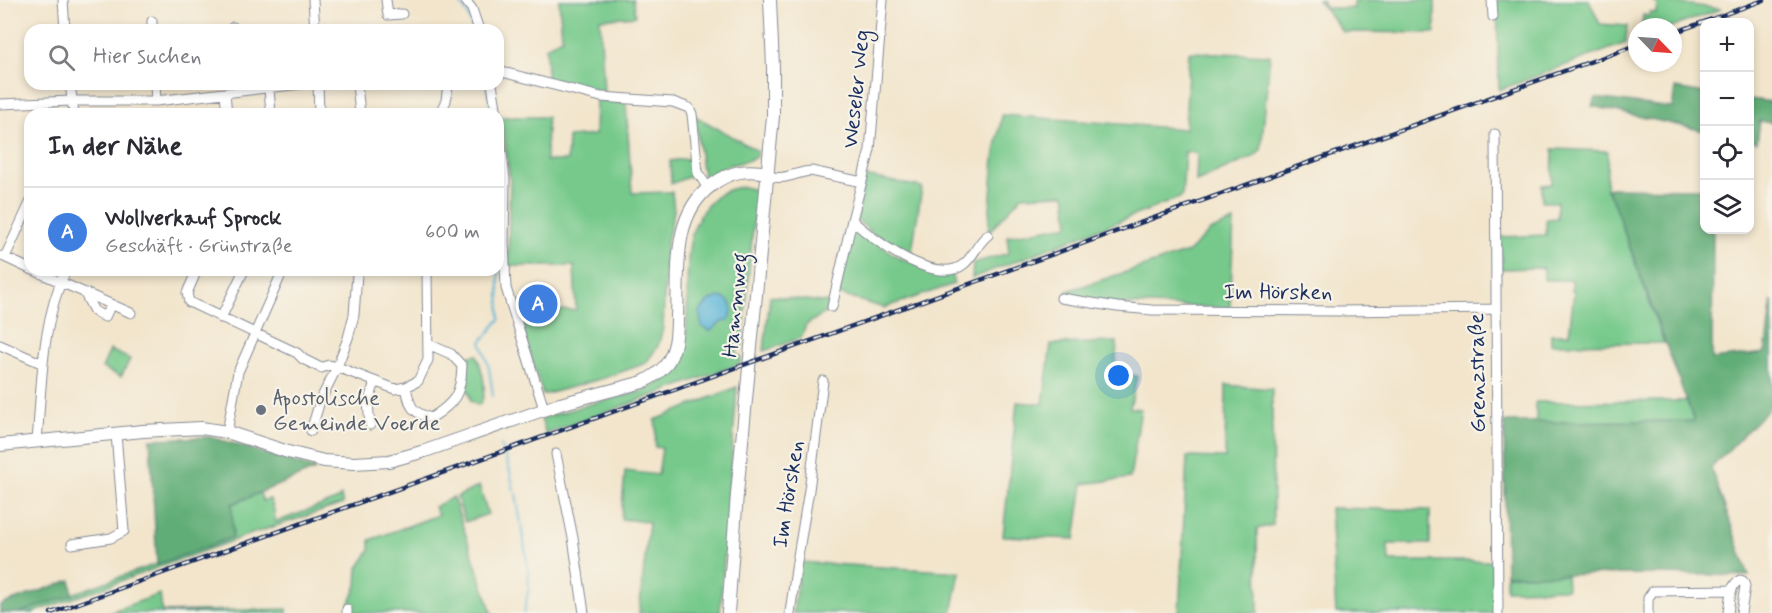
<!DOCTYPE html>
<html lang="de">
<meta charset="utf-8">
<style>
body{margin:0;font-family:Mynerve,sans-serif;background:#f7f7f7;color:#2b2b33}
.controls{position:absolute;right:18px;top:18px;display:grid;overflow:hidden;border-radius:12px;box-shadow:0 3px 9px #0003}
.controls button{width:54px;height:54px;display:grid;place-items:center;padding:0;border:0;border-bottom:2px solid #e1e1e2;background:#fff;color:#2b2b33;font:30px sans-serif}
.compass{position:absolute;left:1628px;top:18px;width:54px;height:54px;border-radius:50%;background:#fff;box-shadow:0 3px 9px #0003;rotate:115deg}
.you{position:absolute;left:1119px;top:376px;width:21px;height:21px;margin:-15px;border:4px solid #fff;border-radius:50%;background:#1a73e8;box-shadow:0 0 0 9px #1a73e833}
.badge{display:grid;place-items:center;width:39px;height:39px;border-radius:50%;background:#ea580c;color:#fff;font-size:20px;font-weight:700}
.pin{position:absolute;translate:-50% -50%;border:3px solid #fff;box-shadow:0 2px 6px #0006}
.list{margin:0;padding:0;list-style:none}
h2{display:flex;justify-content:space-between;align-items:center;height:78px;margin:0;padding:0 24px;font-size:26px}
h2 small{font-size:20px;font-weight:400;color:#7c7c81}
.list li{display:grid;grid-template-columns:39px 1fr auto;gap:18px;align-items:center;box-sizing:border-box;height:90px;padding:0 24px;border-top:2px solid #e1e1e2}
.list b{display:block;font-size:22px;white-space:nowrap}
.list p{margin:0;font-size:20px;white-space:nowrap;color:#7c7c81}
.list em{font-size:20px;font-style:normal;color:#7c7c81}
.icon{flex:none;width:33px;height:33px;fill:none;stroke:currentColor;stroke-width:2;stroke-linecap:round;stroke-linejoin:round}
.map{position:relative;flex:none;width:1772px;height:613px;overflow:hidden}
.search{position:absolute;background:#fff;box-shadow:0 3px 9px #0003;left:24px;top:24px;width:480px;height:66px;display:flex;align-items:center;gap:15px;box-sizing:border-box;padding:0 21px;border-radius:18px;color:#7c7c81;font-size:22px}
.panel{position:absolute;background:#fff;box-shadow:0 3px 9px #0003;left:24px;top:108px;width:480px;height:168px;border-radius:18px}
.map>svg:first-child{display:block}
</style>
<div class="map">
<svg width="1772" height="613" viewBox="0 0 1772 613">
<rect width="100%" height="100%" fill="#f7f3e8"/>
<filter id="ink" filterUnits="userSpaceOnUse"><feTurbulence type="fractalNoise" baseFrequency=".0167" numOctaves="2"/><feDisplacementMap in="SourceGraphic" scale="12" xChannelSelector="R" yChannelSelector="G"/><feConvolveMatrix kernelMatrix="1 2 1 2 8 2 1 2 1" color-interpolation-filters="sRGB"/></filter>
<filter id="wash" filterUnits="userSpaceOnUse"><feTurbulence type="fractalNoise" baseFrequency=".008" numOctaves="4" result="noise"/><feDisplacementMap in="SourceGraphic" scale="24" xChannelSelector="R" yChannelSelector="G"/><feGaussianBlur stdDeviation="1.35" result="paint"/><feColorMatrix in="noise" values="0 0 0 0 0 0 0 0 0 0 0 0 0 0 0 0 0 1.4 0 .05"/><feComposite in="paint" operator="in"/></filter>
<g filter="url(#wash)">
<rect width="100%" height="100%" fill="#f2e5cc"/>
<path fill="#76c98b" stroke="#487c74" stroke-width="1.5" d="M559 0H633L635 16 600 19 604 92 547 78 546 47 562 38Z
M1318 0H1322L1325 8H1354V0H1435V33L1343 32Z
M1497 0H1589L1600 24 1627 26 1626 43 1499 90Z
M1654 0 1721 9 1672 27H1642L1643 15 1649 16 1650 12 1656 13 1657 3 1654 2Z
M1189 52 1270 55 1261 150 1255 156 1196 182 1197 153 1185 152 1182 197 972 278 973 263 1009 253 1007 236 1069 225 1065 194 1022 196 988 233 994 158 1002 115 1185 129Z
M596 99 626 103 632 193 672 192 674 211 666 246 663 328 658 346 646 363 604 378 543 395 516 311 576 310 574 266H508L510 180 501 117H547L546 161H567L568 137 595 135Z
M695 116 758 151 756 157 746 161 726 166 705 178 702 170Z
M1553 149 1608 151 1606 188 1613 201 1664 343 1551 344V334H1569L1574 292 1572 291V280H1544V268L1501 269 1500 237 1546 235V219L1557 218V202H1542V185L1552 184Z
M691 158 693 175 671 184 670 161Z
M865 176 922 187 911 257 872 233 856 219Z
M744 187 755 190 756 194 742 348H737L736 355 741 356 740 364 546 434 541 419C560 413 579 407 598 402 620 396 649 394 666 377 674 369 681 357 684 345 695 299 672 233 715 198 723 191 733 187 744 187Z
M1234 221 1230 308 1119 304 1066 296 1067 291 1188 252 1210 231Z
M854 227 899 258 951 273 954 284 884 308 838 294Z
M770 296 830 303 828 311 806 325 801 338 764 351Z
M1117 342 1115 372 1137 376 1130 408 1141 409 1130 478 1083 484 1075 539 1003 536 1017 402 1043 404 1051 344Z
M110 350 130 359 121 377 102 368Z
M477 355C482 372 488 387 481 404L477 405 471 401C467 381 456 378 470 356Z
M1226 385 1272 389 1273 525 1257 529 1258 613H1179L1187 457 1225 458Z
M737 387 720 613H639L649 522 621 519 625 471 658 475 662 448 655 447 656 428 655 420Z
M1687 401 1694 421 1536 422V402Z
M479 486 488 514 465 522 457 497Z
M260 493 263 501 270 499 275 513 274 514 276 522 336 500 341 496 343 504 245 536 32 613H19L232 537V504Z
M453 497 492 613H350V603L357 585 358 568 370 550V540L438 515 434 507Z
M1330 508 1430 510V544H1388L1389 561H1492L1494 613H1336Z
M800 562 960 572 952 613H793Z
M1566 574 1567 589 1506 590V575Z
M160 594 162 612 287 609V613H107Z"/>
<path fill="#60ad77" stroke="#3e6e6a" stroke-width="1.5" d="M1675 88 1704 93V131L1592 106 1596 98 1672 108Z
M1750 99 1772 102V123L1760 121 1757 142 1750 140Z
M1606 188 1704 189V230H1713L1712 359 1765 353 1772 300V405L1711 468 1749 576 1654 574 1506 575 1504 422 1694 421 1613 201Z
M211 437 314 468 315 470 232 504 233 537 157 565 150 439Z
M71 580 72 595 19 613H0V605Z"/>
<path fill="#5ab5d8" stroke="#3a729b" stroke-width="1.5" d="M719 297C732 299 735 309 729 320L722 322 710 331 702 327 699 312 709 301Z"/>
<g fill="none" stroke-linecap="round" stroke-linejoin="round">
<path stroke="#5ab5d8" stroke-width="2" d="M458 0 468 15 473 30
M486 84 492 114
M498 165V199
M498 219V233
M493 396 489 368 481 342 500 319 498 255
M501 445 509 468 514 490
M516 494 528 567 529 587 524 613"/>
</g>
</g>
<g filter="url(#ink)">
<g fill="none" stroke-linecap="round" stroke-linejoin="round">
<defs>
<path id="minor" d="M63 0 65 30
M313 0 315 30
M386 0 388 15 402 14
M465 0 472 9 479 30
M1492 0 1493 17
M152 21V30
M233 27 234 30
M498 71 601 97 673 102 689 108 692 114 698 173 708 188
M70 84 74 114
M155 84 156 101
M318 84 319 114
M357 84 360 114
M492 84 497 114
M269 89 271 114
M225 93 227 114
M0 104 72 101H156L301 84
M439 114 446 101 448 84
M498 121 505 180 504 243 506 288 544 409
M1495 134 1498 613
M768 176C786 181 795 172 811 171L862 182
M852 220C873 240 936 287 964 264 974 256 978 242 988 235
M2 256 30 269
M5 257 30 203
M33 270 131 313
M197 270 187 293 189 302 297 353 303 359 321 368 329 365 337 367 395 389 406 387 418 381 428 360 427 270
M85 294 94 311 105 317 111 304
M1061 298 1117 307 1152 310 1340 311 1495 309
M832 307 852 220 870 150 883 0
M221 318 244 270
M0 345 43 364
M406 387C410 407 411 412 431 418 455 403 461 394 462 366L451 354 428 344
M370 425 368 403 375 382
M311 431 320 401 337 367 348 338 354 315 357 274 359 270
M227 432 238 372 283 270
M37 441C42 384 41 323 66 270
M556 454 573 538 584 613
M72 544 111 538 124 531 116 434
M347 609V613
M790 613 797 562 809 490 823 381
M1648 613V598L1653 591 1732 590
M1728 613C1730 602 1729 585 1740 580L1743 581 1745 586 1741 613"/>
<path id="major" d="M0 445 143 431 201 428 227 432 288 452 324 461 354 463 389 461 425 451 560 404 643 382C651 378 659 373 665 366 676 352 677 334 677 317 679 272 671 215 712 185 730 171 747 169 768 173
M728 613 737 494 773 116V67L770 0"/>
</defs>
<use href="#minor" stroke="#868a95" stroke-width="11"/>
<use href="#major" stroke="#868a95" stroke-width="14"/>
<use href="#minor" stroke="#fff" stroke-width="9"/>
<use href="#major" stroke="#fff" stroke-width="12"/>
<defs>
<path id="rail" d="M1673 33 1764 0
M51 613 1637 45"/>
</defs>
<use href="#rail" stroke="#1b2f5e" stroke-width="4.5"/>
<use href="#rail" stroke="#f7f3e8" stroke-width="2" stroke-dasharray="7" stroke-linecap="butt"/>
</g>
</g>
<circle fill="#6b7280" stroke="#f7f3e8" stroke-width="2" cx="261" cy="410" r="6"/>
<g text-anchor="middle" stroke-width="4.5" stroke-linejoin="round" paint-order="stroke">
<g font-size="22" fill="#1b2f5e" stroke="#f7f3e8">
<text transform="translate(855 89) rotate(-84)" y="8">Weseler Weg</text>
<text x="1278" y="299">Im Hörsken</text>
<text transform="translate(734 305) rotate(-84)" y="8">Hammweg</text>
<text transform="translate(1476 373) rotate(-91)" y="8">Grenzstraße</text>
<text transform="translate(787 494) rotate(-81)" y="8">Im Hörsken</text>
</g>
<g font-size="22" fill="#5b616d" stroke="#f7f3e8" text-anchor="start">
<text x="273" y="405">Apostolische<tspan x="273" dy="25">Gemeinde Voerde</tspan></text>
</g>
</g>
</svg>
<div class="controls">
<button>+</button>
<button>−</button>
<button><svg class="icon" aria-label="locate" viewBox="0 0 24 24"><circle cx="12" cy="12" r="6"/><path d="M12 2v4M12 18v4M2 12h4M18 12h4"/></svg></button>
<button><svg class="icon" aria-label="layers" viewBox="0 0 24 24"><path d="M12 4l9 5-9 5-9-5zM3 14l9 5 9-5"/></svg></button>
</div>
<svg class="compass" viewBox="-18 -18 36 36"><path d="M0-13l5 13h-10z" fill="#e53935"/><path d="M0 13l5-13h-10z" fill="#7c7c81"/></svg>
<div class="you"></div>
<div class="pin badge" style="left:538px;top:304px;background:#3f7fe0">A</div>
<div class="search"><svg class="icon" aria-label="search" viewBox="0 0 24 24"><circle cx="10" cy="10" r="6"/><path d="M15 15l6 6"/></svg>Hier suchen</div>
<section class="panel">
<h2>In der Nähe<small></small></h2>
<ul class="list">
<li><span class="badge" style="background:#3f7fe0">A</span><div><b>Wollverkauf Sprock</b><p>Geschäft · Grünstraße</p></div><em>600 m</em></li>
</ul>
</section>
</div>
